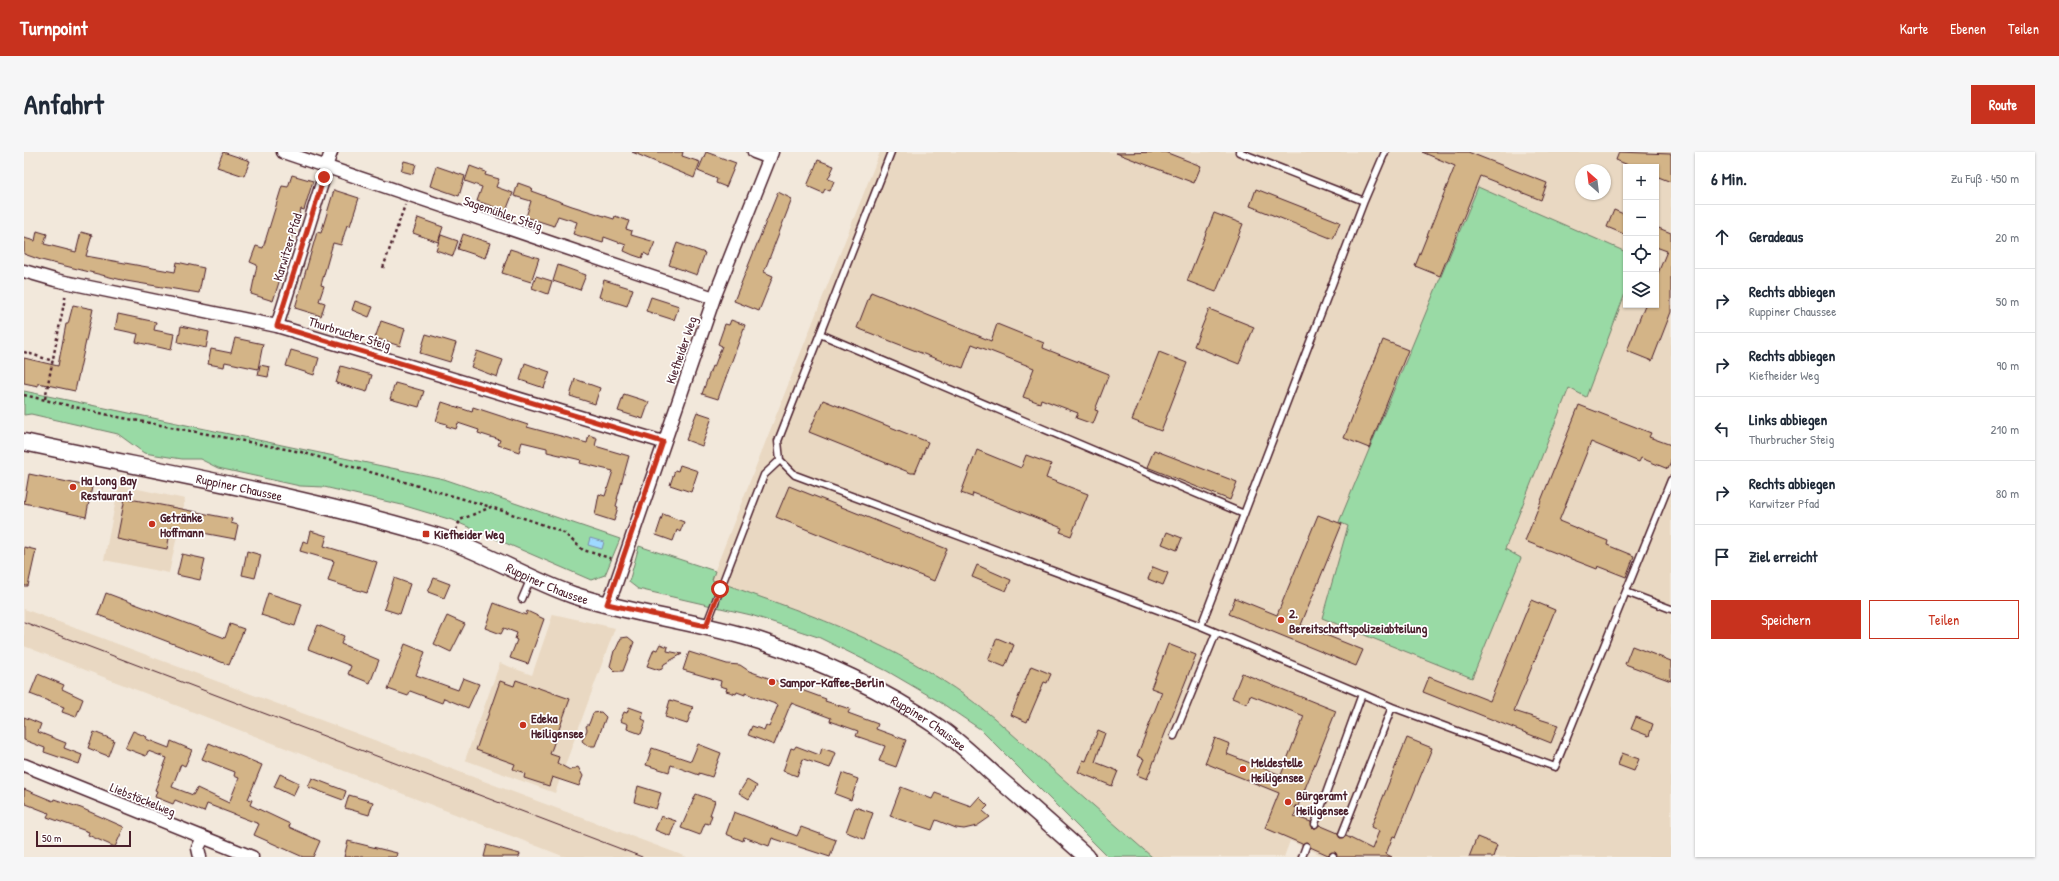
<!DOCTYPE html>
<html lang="de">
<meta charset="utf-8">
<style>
body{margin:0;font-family:"Patrick Hand",sans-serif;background:#f6f6f7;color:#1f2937}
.controls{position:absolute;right:12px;top:12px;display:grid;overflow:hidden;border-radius:0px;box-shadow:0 1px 3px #0004}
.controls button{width:36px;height:36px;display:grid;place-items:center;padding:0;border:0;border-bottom:1px solid #e0e1e3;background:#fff;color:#1f2937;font:20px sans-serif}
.compass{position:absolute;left:1551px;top:12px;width:36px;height:36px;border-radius:50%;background:#fff;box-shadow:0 1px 3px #0004;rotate:332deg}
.scale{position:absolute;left:12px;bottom:10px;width:95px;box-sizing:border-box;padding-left:4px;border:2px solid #4a1f2b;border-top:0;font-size:11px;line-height:14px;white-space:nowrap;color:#4a1f2b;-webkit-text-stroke:3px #fff;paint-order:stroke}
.stop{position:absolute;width:12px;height:12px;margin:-9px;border:3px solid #c8321e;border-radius:50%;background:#fff}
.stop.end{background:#c8321e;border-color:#fff;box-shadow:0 1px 4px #0008}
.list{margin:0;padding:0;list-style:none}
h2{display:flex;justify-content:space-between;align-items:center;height:52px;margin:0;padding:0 16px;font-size:17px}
h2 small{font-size:13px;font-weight:400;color:#747a83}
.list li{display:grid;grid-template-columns:26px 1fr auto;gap:12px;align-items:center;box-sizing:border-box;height:64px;padding:0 16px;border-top:1px solid #e0e1e3}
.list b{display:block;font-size:15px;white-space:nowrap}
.list p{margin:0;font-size:13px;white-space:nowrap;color:#747a83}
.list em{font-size:13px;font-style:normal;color:#747a83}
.actions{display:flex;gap:8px;padding:12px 16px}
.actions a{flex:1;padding:9px 0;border:1px solid #c8321e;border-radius:0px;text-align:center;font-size:14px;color:#c8321e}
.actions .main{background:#c8321e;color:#fff}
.icon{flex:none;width:22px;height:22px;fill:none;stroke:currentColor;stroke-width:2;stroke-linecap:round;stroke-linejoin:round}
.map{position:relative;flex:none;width:1647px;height:705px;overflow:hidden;border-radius:0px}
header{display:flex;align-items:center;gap:24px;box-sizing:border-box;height:56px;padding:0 20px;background:#c8321e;color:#fff}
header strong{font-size:19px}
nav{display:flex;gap:22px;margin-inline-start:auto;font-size:14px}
.intro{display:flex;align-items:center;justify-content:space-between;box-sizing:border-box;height:96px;padding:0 24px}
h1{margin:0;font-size:28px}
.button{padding:10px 18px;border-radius:0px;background:#c8321e;color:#fff;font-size:14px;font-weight:700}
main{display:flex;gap:24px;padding:0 24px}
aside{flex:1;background:#fff;border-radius:0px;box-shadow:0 1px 3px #0004}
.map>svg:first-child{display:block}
</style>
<header>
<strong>Turnpoint</strong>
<nav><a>Karte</a><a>Ebenen</a><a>Teilen</a></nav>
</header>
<div class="intro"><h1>Anfahrt</h1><a class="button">Route</a></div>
<main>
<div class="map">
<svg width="1647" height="705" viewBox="0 0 1647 705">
<rect width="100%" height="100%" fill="#f2e8db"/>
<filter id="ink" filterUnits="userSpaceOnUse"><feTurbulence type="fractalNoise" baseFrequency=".025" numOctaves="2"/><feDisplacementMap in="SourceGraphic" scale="8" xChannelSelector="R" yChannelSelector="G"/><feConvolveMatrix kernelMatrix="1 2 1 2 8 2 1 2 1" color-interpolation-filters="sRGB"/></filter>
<g filter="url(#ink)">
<path fill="#e9d8c2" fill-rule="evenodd" d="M856 0H1647V705H1302L1266 689 1260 705H1128L970 566 953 552 912 524 866 498 807 471 687 428ZM1602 15H1632V153H1602ZM1557 18H1581V42H1557Z
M95 333 161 347 145 421 80 408Z
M0 457 663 705H541L0 494Z
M529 462 591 476 531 641 441 608 476 511 508 523Z"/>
<path fill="#99daa5" stroke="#727c68" d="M1454 35 1602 100V139L1562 245 1545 236 1481 397 1497 406 1448 526 1298 466 1324 374 1315 370Z
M0 239 420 327 596 387 581 423 567 428 428 368 378 353 300 335 276 334 194 316 176 307H158L120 301 94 282 7 262 0 263Z
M615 394 691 419 688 428C705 433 722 440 739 446 821 474 903 510 970 566L1128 705H1084L956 577 916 550 863 519 794 485 727 463 614 437 605 430Z"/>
<path fill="#9fd9ff" stroke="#7d8faa" d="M566 386 580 390 578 397 564 393Z"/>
<path fill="#d3b487" stroke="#4a1f2b" d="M199 0 226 9 220 24 193 15Z
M608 0H659L658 4 676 10 670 26Z
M682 0 712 11 702 35 692 31 693 27 674 19Z
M1141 0 1177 14 1170 31 1092 1Z
M1398 0H1444L1523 31 1517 48 1456 24 1416 124 1391 114 1431 14Z
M1595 0 1647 2V30L1632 24V15H1609L1592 8Z
M794 8 810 14 804 27 810 29 806 39 801 37 799 41 783 34Z
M380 9 392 12 389 22 377 19Z
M412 14 441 24 435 44 406 34Z
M446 14 462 20 461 23 475 27 472 35 489 41 482 59 453 49 458 35 441 29Z
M268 23 289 29 280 58 277 57 256 121H258L249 149 227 142 233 113 226 110 232 94 239 96 258 34 264 35Z
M494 31 508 36 507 39 548 54 590 67 591 64 605 69 602 77 608 79 607 83 631 90 625 104 620 101 618 106 609 103 600 99 602 93 580 85 579 91 549 82 553 70 534 64 530 74 502 65 507 49 490 44Z
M1232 37 1316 70 1309 87 1226 54Z
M310 38 335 46 326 74 323 73 317 93 309 91 297 133 300 134 295 149 301 151 297 164 271 156 293 80 297 81Z
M754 40 768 47 740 120 749 124 735 159 710 149Z
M1590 58 1602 63V83L1583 75Z
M1190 61 1219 72 1192 140 1163 129Z
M394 66 419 75 414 90 389 81Z
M1632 75 1647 81V160L1628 209 1603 199 1621 153H1632V126L1643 99 1632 95Z
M13 79 23 82 20 92 52 100 57 80 68 83 62 104 151 120 153 110 180 116 175 141 102 129 17 108 0 102V86L11 89Z
M439 82 466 91 461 106 434 97Z
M417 83 434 89 429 104 412 98Z
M653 91 681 101 673 123 645 113Z
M486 97 515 106 507 130 478 121Z
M534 113 562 123 556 138 529 129Z
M512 124 528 129 524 142 508 136Z
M580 128 609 137 603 154 575 145Z
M847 140 967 189 973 172 1020 191 1019 196 1085 222 1071 258 1074 259 1069 272 1052 266 1054 261 1017 247 1016 251 999 245 1010 216 948 192 939 216 928 212V213L833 176Z
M627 145 655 154 650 168 622 159Z
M331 149 349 155 345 165 328 158Z
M49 153 69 157 51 239 14 231V234L0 231V206L34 214 42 172H44Z
M1185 157 1230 175 1215 212 1170 194Z
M94 162 132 170 130 178 150 182 147 198 112 190 114 182 91 177Z
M707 168 721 173 694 247 678 242 688 214 690 215 698 194 694 192 701 172 705 173Z
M357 169 381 177 376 194 351 186Z
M157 174 185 180 182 196 154 190Z
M402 182 432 191 426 210 396 201Z
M211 186 239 192 234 217 201 210 200 215 184 212 187 197 207 201Z
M1359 188 1384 198 1345 296 1320 286Z
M267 198 295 206 290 223 262 214Z
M453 199 479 208 473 225 447 215Z
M1135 200 1163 211 1137 279 1108 268Z
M501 211 526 220 520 236 496 228Z
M236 213 246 215 244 225 234 223Z
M317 214 348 223 343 240 312 231Z
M551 227 576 236 571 252 546 244Z
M371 231 400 239 395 255 366 247Z
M600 242 625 250 619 267 594 259Z
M799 248 904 290 891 321H887L785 280Z
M418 250 448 260 449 255 504 273 503 275 563 291 565 283 573 286 571 294 605 304 593 347H594L592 354 594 355 590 369 571 363 575 342 581 344 589 319 556 311 557 308 523 300V296L498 290 495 300 474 293 476 288 454 281 455 278 434 271 432 277 422 274 423 272 412 269Z
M1555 253 1627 281 1625 285 1647 293V310L1644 317 1617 306 1615 310 1567 290 1535 369 1584 389 1583 393 1610 404 1602 425 1574 414 1573 417 1501 389Z
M673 260 688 265 678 294 662 288Z
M953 298 997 316 1002 303 1027 312 1022 326 1064 342 1047 384 1036 380 1038 376 949 341 948 345 937 341Z
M1130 298 1213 330 1206 348 1123 315Z
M656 313 674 319 667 340 646 333 651 318 654 319Z
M5 322 68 335 62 365 0 351Z
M765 334 923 397 910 429 752 365Z
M101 346 208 367 207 371 214 373 211 387 147 375 143 397 93 387Z
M639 362 660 370 656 380 653 378 649 389 632 383Z
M1294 363 1318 372 1277 473 1339 498 1332 514 1205 462 1211 446 1253 463Z
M287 379 303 384 300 394 353 410 343 441 304 429 310 409 276 399 279 389 284 391Z
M1143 380 1158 386 1153 398 1138 392Z
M0 395 12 398 4 434H0Z
M223 399 237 403 231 426 218 423Z
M158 402 181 407 176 428 153 423Z
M953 413 987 428 982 439 948 425Z
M1129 415 1144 421 1139 433 1124 427Z
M370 426 386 432 376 462 360 457Z
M410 426 426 432 420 446 404 440Z
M82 441 201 486 206 472 220 477 205 513 74 463Z
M244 441 278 452 271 474 237 463Z
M1507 448 1531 458 1490 559 1534 573 1527 591 1399 540 1405 525 1466 549Z
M470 451 502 463 503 459 520 467 504 512 486 506 493 488 491 487 493 481 480 476 477 482 461 476Z
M423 464 441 472 427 500 410 492Z
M294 473 320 484 317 492 355 508 346 531 324 522 327 514 284 497Z
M604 485 610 490 599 519H591L586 514 590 499 592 497 597 486Z
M973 486 990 493 981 515 964 508Z
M381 492 401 500 392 523 434 538 439 526 455 532 444 556 420 546 418 551 386 539 384 544 364 537Z
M636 492 644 495 643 499 658 502 640 512 638 517 635 518 623 514 630 497 633 498Z
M1144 492 1172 503 1123 627 1113 623 1120 607 1113 604 1138 540 1127 536Z
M1608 494 1647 509V529L1601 512Z
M665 500 703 512 716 513 725 519 802 547 801 549 826 557 824 561 854 572 852 577 882 588 872 615 855 609 861 594 832 584 834 579 806 569 807 566 767 551 750 593 724 583 728 574 740 578 742 573 745 575 754 553 721 541V543L713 540 712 542 702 539 703 536 696 534 697 529 659 518Z
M1007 514 1027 522 1023 531 1020 530 1003 570 987 563Z
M1218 521 1312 559 1270 664 1287 670 1289 676H1292L1295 673 1314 681 1316 686 1322 684 1348 697 1355 679 1347 675 1383 586 1408 596 1372 685 1369 684 1362 702 1368 705H1313L1311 700 1304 703 1286 695 1284 690 1278 692 1241 676 1255 641 1181 611 1191 586 1206 592 1203 602 1257 623 1280 564 1226 543 1223 552 1208 546Z
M14 522 40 533 38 537 59 547 52 565 38 560 40 555 6 542Z
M492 528 546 547 526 602 535 605 533 611 546 618 554 615 559 624 555 634 528 625 525 634 500 626 501 621 489 617 491 612 452 598 476 529 490 534Z
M646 548 669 555 663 572 641 565Z
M605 555 619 560 618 567 622 569 617 582 603 577 604 572 596 569 600 560 603 561Z
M577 560 582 565 571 594H564L558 589 563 578 562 574 565 572 569 561Z
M0 565 17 572 14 580 42 591 40 596 58 603 55 612 20 600 21 596 0 588Z
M1612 565 1629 572 1625 584 1607 577Z
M1074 578 1081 581 1071 610 1094 619 1088 634 1054 620 1059 608 1062 609Z
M109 579 123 585 122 587 145 596 147 589 168 598 161 614 157 612 148 635 169 643 173 636 205 651 215 626 210 624 211 620 178 607 185 591 238 613 224 647 228 648 226 653 266 672 265 675 296 689 289 705H279L230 683 235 672 183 652 180 660 151 648 149 652 131 645 133 639 131 638 143 606 124 599 122 604 101 596Z
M70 580 90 588 84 604 64 596Z
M674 592 697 601 688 625 675 621V623L647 613 645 620 622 613 628 596 667 609Z
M772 594 793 602 796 603 798 596 812 601 806 616 779 607 773 624 759 619 767 596 770 597Z
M1598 601 1615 607 1610 619 1594 613Z
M818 621 834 627 827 648 811 642Z
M256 622 275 631 269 644 250 635Z
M288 626 322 639 319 648 284 635Z
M723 628 733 634 725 647 715 641Z
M614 634 637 641 632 657 610 650Z
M877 635 908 647 911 641 947 654 955 645 964 654 959 659 966 665 953 674 940 677 932 676 912 668 908 678 880 669 866 664Z
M0 637 29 649 30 647 57 656 100 675 91 695 64 683 65 680 23 665 25 661 2 652 0 649Z
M672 642 691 649 686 663H688L685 672 681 671 676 683 657 676Z
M325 643 349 650 345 663 321 656Z
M831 655 849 661 840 687 822 680Z
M710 660 773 684 777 675 812 688 806 705 748 686 745 694 720 685 719 689 702 682Z
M637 664 652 669 646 684 631 678Z
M1453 685 1473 693 1469 705H1445Z
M324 689 373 701 372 705H320Z
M463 693 496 702 495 705H460Z"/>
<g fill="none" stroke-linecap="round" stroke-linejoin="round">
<defs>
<path id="service" d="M867 0 754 289 756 308 771 323 1177 474
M1215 0 1340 49
M796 182 1220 362
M1602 440 1647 457
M498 447 507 426
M682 474 740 323 756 308
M1338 542 1368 555
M1150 584 1192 481
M1291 672 1338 542 1177 474 1340 49 1361 0
M1318 682 1368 555 1531 615 1647 328
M1278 705 1282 694
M1308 705 1309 704"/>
<path id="minor" d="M259 0 690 146
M730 0 746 6
M302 15 307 0
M0 119 31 128 253 174 639 290
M253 174 300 25
M583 452 590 437 690 146 748 0
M0 613 228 705
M176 705 174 696 179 686"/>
<g id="secondary">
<path id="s1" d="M0 290C138 320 280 344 415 385 461 400 503 427 549 443 609 463 675 469 736 489 795 508 862 539 914 575 936 590 956 610 976 628 1005 653 1034 679 1063 705"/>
</g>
</defs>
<use href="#service" stroke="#4a1f2b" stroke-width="9"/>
<use href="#minor" stroke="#4a1f2b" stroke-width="15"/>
<use href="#secondary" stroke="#4a1f2b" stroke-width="19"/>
<path stroke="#4a1f2b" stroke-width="2.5" stroke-dasharray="3 3" stroke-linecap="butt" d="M359 116 381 53
M0 200 29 209
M0 243 89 264 277 300 467 355
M21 247 42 141
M432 378 436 368 467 355 520 373 540 381 559 398 589 407
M1265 652 1287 661"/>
<use href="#service" stroke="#fff" stroke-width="6"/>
<use href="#minor" stroke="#fff" stroke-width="12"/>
<use href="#secondary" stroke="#fff" stroke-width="16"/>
<path stroke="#4a1f2b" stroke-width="1" d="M0 470 618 705"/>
</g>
</g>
<g fill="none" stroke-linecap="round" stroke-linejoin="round" filter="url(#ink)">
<path stroke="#c8321e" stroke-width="5" d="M300 25 253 174 639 290 583 452 682 474 696 437"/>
</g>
<g fill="#c8321e" stroke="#fff" stroke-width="1.5">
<circle cx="49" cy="335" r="4"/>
<circle cx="128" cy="372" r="4"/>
<rect x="398" y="378" width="8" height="8" rx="2"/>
<circle cx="1257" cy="468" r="4"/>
<circle cx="748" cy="530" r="4"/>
<circle cx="499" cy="573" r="4"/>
<circle cx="1219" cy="617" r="4"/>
<circle cx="1264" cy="650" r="4"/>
</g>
<g text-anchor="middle" stroke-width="3.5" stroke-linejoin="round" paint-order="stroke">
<g font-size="13" fill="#4a1f2b" stroke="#fff">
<text transform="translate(479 61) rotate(19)" y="5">Sagemühler Steig</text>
<text transform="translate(263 95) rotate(-73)" y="5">Karwitzer Pfad</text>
<text transform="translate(326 181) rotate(17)" y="5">Thurbrucher Steig</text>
<text transform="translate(657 198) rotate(-71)" y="5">Kiefheider Weg</text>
<text dy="5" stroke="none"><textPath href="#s1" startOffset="220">Ruppiner Chaussee</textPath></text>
<text dy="5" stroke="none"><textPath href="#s1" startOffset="544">Ruppiner Chaussee</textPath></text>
<text dy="5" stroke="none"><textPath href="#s1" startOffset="953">Ruppiner Chaussee</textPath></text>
<text transform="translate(119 647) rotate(22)" y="5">Liebstöckelweg</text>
</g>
<g font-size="13" font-weight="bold" fill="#4a1f2b" stroke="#fff" text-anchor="start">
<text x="57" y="333">Ha Long Bay<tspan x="57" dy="15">Restaurant</tspan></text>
<text x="136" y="370">Getränke<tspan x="136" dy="15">Hoffmann</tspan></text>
<text x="410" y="387">Kiefheider Weg</text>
<text x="1265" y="466">2.<tspan x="1265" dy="15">Bereitschaftspolizeiabteilung</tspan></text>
<text x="756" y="535">Sampor-Kaffee-Berlin</text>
<text x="507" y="571">Edeka<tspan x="507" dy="15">Heiligensee</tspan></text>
<text x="1227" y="615">Meldestelle<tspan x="1227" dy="15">Heiligensee</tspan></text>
<text x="1272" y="648">Bürgeramt<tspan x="1272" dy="15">Heiligensee</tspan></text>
</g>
</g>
</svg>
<div class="controls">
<button>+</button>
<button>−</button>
<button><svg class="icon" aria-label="locate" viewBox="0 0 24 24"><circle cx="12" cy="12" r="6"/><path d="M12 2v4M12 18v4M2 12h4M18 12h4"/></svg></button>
<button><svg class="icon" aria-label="layers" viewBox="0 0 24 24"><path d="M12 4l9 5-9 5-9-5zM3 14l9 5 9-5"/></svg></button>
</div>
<svg class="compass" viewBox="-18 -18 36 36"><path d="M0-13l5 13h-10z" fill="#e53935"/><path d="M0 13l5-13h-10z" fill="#747a83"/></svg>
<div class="scale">50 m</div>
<div class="stop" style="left:696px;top:437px"></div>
<div class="stop end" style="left:300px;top:25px"></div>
</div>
<aside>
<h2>6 Min.<small>Zu Fuß · 450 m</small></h2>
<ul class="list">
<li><svg class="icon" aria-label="ahead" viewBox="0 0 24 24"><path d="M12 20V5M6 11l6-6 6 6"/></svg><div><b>Geradeaus</b></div><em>20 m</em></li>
<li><svg class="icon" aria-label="right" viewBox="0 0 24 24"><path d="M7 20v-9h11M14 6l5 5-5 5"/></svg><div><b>Rechts abbiegen</b><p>Ruppiner Chaussee</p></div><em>50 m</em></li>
<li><svg class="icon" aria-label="right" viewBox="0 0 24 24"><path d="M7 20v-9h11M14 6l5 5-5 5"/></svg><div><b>Rechts abbiegen</b><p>Kiefheider Weg</p></div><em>90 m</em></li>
<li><svg class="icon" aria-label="left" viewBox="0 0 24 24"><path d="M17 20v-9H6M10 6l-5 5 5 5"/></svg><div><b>Links abbiegen</b><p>Thurbrucher Steig</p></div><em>210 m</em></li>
<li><svg class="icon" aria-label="right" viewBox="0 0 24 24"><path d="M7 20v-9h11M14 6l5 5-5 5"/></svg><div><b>Rechts abbiegen</b><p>Karwitzer Pfad</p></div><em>80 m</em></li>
<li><svg class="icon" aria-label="arrive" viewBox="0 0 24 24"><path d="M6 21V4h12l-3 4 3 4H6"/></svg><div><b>Ziel erreicht</b></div></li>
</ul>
<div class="actions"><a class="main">Speichern</a><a>Teilen</a></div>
</aside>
</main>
